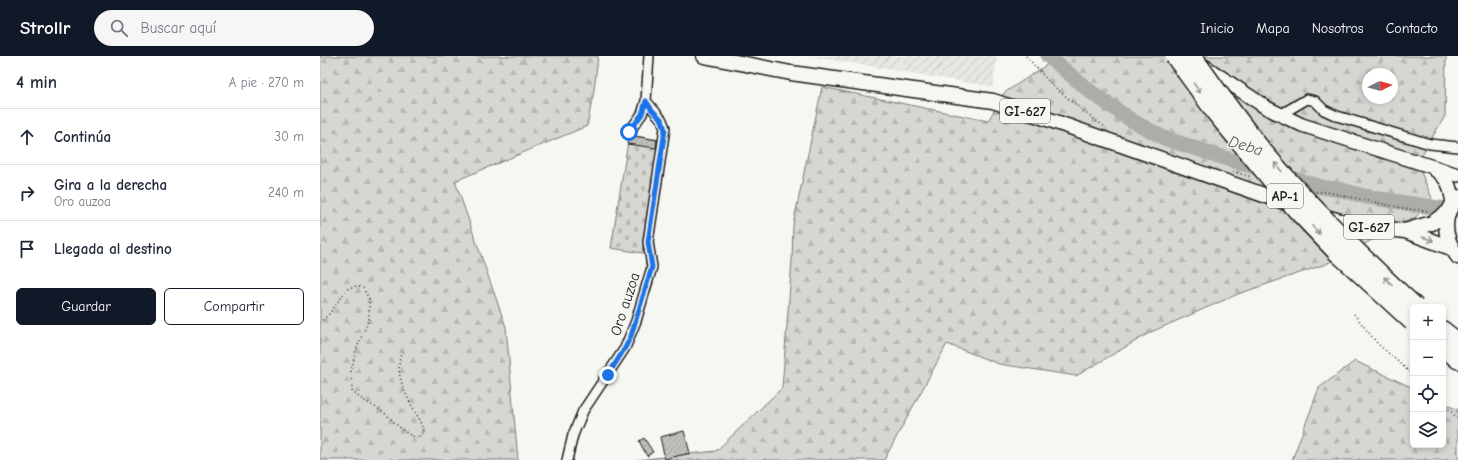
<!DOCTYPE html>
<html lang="es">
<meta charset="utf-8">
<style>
body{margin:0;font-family:"Comic Neue",sans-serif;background:#f6f6f7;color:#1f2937}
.controls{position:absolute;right:12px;bottom:12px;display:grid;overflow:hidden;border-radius:6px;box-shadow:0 2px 6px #0003}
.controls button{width:36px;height:36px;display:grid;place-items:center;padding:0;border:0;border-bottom:1px solid #e0e1e3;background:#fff;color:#1f2937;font:20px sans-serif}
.compass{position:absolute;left:1042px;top:12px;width:36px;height:36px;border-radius:50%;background:#fff;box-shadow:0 2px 6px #0003;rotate:84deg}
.stop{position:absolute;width:12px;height:12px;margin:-9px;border:3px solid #1a73e8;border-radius:50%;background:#fff}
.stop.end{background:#1a73e8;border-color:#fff;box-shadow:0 1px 4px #0008}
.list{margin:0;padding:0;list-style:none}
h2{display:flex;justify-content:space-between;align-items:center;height:52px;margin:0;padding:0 16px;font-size:17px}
h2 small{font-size:13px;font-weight:400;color:#747a83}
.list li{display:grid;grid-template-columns:26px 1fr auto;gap:12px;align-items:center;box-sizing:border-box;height:56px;padding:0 16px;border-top:1px solid #e0e1e3}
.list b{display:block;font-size:15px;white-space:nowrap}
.list p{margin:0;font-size:13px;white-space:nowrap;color:#747a83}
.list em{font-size:13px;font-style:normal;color:#747a83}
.actions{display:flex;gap:8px;padding:12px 16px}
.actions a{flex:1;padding:9px 0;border:1px solid #111827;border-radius:6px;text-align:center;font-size:14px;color:#111827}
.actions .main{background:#111827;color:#fff}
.icon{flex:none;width:22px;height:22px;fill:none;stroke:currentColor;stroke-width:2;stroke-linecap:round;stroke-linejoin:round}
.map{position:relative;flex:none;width:1138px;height:404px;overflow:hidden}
header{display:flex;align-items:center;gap:24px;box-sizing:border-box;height:56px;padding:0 20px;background:#111827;color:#fff}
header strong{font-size:19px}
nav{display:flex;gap:22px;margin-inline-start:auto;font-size:14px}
.search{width:280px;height:36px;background:#f6f6f7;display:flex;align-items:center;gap:10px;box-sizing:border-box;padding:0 14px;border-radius:22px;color:#747a83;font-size:15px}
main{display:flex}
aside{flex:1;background:#fff}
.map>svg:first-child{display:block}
</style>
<header>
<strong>Strollr</strong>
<div class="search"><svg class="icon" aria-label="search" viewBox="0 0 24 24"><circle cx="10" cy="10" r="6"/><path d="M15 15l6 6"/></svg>Buscar aquí</div>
<nav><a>Inicio</a><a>Mapa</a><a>Nosotros</a><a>Contacto</a></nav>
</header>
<main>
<aside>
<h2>4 min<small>A pie · 270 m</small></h2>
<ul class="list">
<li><svg class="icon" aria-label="ahead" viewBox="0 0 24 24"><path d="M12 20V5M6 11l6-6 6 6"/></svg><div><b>Continúa</b></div><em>30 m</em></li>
<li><svg class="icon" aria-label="right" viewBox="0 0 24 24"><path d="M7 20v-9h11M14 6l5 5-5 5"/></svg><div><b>Gira a la derecha</b><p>Oro auzoa</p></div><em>240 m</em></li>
<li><svg class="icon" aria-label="arrive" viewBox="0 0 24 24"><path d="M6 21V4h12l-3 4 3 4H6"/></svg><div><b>Llegada al destino</b></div></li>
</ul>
<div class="actions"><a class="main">Guardar</a><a>Compartir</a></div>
</aside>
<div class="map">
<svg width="1138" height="404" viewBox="0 0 1138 404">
<defs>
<pattern id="industrial-furrows" width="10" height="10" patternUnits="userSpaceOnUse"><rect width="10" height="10" fill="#e6e6e2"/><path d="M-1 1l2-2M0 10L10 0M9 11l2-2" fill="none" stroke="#c5c5c1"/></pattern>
<pattern id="forest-firs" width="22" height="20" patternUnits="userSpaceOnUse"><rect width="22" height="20" fill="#d6d6d2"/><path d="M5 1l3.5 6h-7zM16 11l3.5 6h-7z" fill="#b7b7b4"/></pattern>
<pattern id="cemetery-stones" width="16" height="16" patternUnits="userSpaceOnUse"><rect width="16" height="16" fill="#d6d6d2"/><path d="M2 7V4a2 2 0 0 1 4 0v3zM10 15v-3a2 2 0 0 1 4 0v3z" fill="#b7b7b4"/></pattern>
<pattern id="building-hatch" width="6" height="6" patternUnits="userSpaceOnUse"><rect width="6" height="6" fill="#c0c0bd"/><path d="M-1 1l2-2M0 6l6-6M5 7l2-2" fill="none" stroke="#a4a4a2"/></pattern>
</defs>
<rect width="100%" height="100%" fill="#f6f6f2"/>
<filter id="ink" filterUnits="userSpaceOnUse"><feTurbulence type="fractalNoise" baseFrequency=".025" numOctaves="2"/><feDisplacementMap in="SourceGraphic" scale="8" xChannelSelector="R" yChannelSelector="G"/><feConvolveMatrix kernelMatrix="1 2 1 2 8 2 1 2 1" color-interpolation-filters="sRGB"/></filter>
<g filter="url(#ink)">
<path fill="url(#industrial-furrows)" d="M490 0H677L673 31Z"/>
<path fill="url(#forest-firs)" stroke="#797977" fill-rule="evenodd" d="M0 0H278L274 34 267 70 135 125 186 271 198 404H0Z
M740 0H1126L1125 60 1097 107 1112 142 1096 161 1006 208 918 238 831 276 756 320 679 308 627 288 564 404H317L396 395 462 332 472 204 473 169 502 31 668 65 684 37ZM1048 18H1072V42H1048Z
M1035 305 1093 332V389H1123V347L1138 354V404H972L999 332Z"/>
<path fill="url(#cemetery-stones)" stroke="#797977" d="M309 79 340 84 322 197 291 192Z"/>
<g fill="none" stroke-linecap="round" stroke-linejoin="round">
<path stroke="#acaca9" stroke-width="15" d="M728 0 771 36 811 64 844 82 914 105 1001 131 1022 134 1047 141 1138 155"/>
</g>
<path fill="url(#building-hatch)" stroke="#1c1c1c" d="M314 80 337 84 336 92 307 88 308 82Z
M364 375 370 397 345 403 340 381Z
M324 382 333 396 327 400 319 385Z"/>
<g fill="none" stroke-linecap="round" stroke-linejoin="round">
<defs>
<path id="street" d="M960 59 987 43 995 45 1004 54 1017 60 1110 88 1138 91
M309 76 322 58 326 45 329 0
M247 404 253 379 263 355 305 292 316 265 332 211 328 186 345 72 342 64 326 45"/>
<path id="secondary" d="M884 10 947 52 982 69 1138 119
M1114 113C1129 123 1130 130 1133 147"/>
<path id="primary" d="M384 0 471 17 673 45 713 58 975 150
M1138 141C1121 160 1123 181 1138 201
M1002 160 1035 169 1085 175 1131 192
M1085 175 1112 167 1128 156"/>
<path id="highway" d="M1123 274 1138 286
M1123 291 1138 304"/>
</defs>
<use href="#street" stroke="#1c1c1c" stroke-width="12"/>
<use href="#secondary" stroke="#1c1c1c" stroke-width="16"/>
<use href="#primary" stroke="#1c1c1c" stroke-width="17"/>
<use href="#highway" stroke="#1c1c1c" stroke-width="20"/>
<path stroke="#1c1c1c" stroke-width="1.5" stroke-dasharray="1 3" stroke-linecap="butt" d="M706 0 731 28 768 59 785 71
M913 116 932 121
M996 136H1006L1087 153 1109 155
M1034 258 1057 287 1093 319
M0 267 10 257 27 233 35 230 43 232 49 243V263L36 294 31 315 32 335C40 344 53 349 63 356 75 365 83 379 99 382L103 379C106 370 98 362 94 354 84 335 74 316 82 295
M1123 347 1138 363"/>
<use href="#street" stroke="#f6f6f2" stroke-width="9"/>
<use href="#secondary" stroke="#f6f6f2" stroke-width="13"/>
<use href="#primary" stroke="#f6f6f2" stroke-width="14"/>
<use href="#highway" stroke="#f6f6f2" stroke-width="17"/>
<defs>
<path id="highway-bridge" d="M854 0 896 58 976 154 1016 196 1092 266
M873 0C896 33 920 66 945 97 992 152 1043 202 1096 251"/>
</defs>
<use href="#highway-bridge" stroke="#1c1c1c" stroke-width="20" stroke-linecap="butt"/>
<use href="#highway-bridge" stroke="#f6f6f2" stroke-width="17"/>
</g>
<defs><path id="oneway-shaft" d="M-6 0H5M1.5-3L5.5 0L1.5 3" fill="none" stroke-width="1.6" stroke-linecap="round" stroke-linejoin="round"/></defs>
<g stroke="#949492">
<use href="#oneway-shaft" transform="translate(877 32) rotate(54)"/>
<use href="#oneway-shaft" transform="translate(958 111) rotate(-131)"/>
<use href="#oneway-shaft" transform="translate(996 174) rotate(47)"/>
<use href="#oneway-shaft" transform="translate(1108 183) rotate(19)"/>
<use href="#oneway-shaft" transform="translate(1068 225) rotate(-137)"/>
</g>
</g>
<g fill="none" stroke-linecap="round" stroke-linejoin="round" filter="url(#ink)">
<path stroke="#1a73e8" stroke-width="5" d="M288 319 305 292 311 280 332 211 328 186 345 74 342 64 332 54 326 45 322 58 309 76"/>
</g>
<g text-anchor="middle" stroke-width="3" stroke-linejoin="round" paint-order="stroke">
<g fill="#f6f6f2" stroke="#5d5d5c" stroke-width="1">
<rect x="680" y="43" width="50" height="24" rx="3"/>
<rect x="947" y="128" width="36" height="24" rx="3"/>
<rect x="1024" y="159" width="50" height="24" rx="3"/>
</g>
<g font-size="14" font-weight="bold" fill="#1c1c1c">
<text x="705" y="60">GI-627</text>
<text x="965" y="145">AP-1</text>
<text x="1049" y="176">GI-627</text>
</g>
<g font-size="15" fill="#1c1c1c" stroke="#f6f6f2">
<text transform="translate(305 248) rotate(-72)" y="5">Oro auzoa</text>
</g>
<g font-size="16" font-style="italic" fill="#565654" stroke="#f6f6f2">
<text transform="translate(926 89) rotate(17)" y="6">Deba</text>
</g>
</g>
</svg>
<div class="controls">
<button>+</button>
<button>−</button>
<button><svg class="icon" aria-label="locate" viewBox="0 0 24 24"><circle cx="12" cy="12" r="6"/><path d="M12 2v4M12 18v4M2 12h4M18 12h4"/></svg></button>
<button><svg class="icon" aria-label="layers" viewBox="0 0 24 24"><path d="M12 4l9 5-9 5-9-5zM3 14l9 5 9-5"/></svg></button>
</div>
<svg class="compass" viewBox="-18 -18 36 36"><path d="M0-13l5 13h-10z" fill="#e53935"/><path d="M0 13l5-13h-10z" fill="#747a83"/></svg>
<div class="stop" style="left:309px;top:76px"></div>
<div class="stop end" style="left:288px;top:319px"></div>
</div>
</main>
